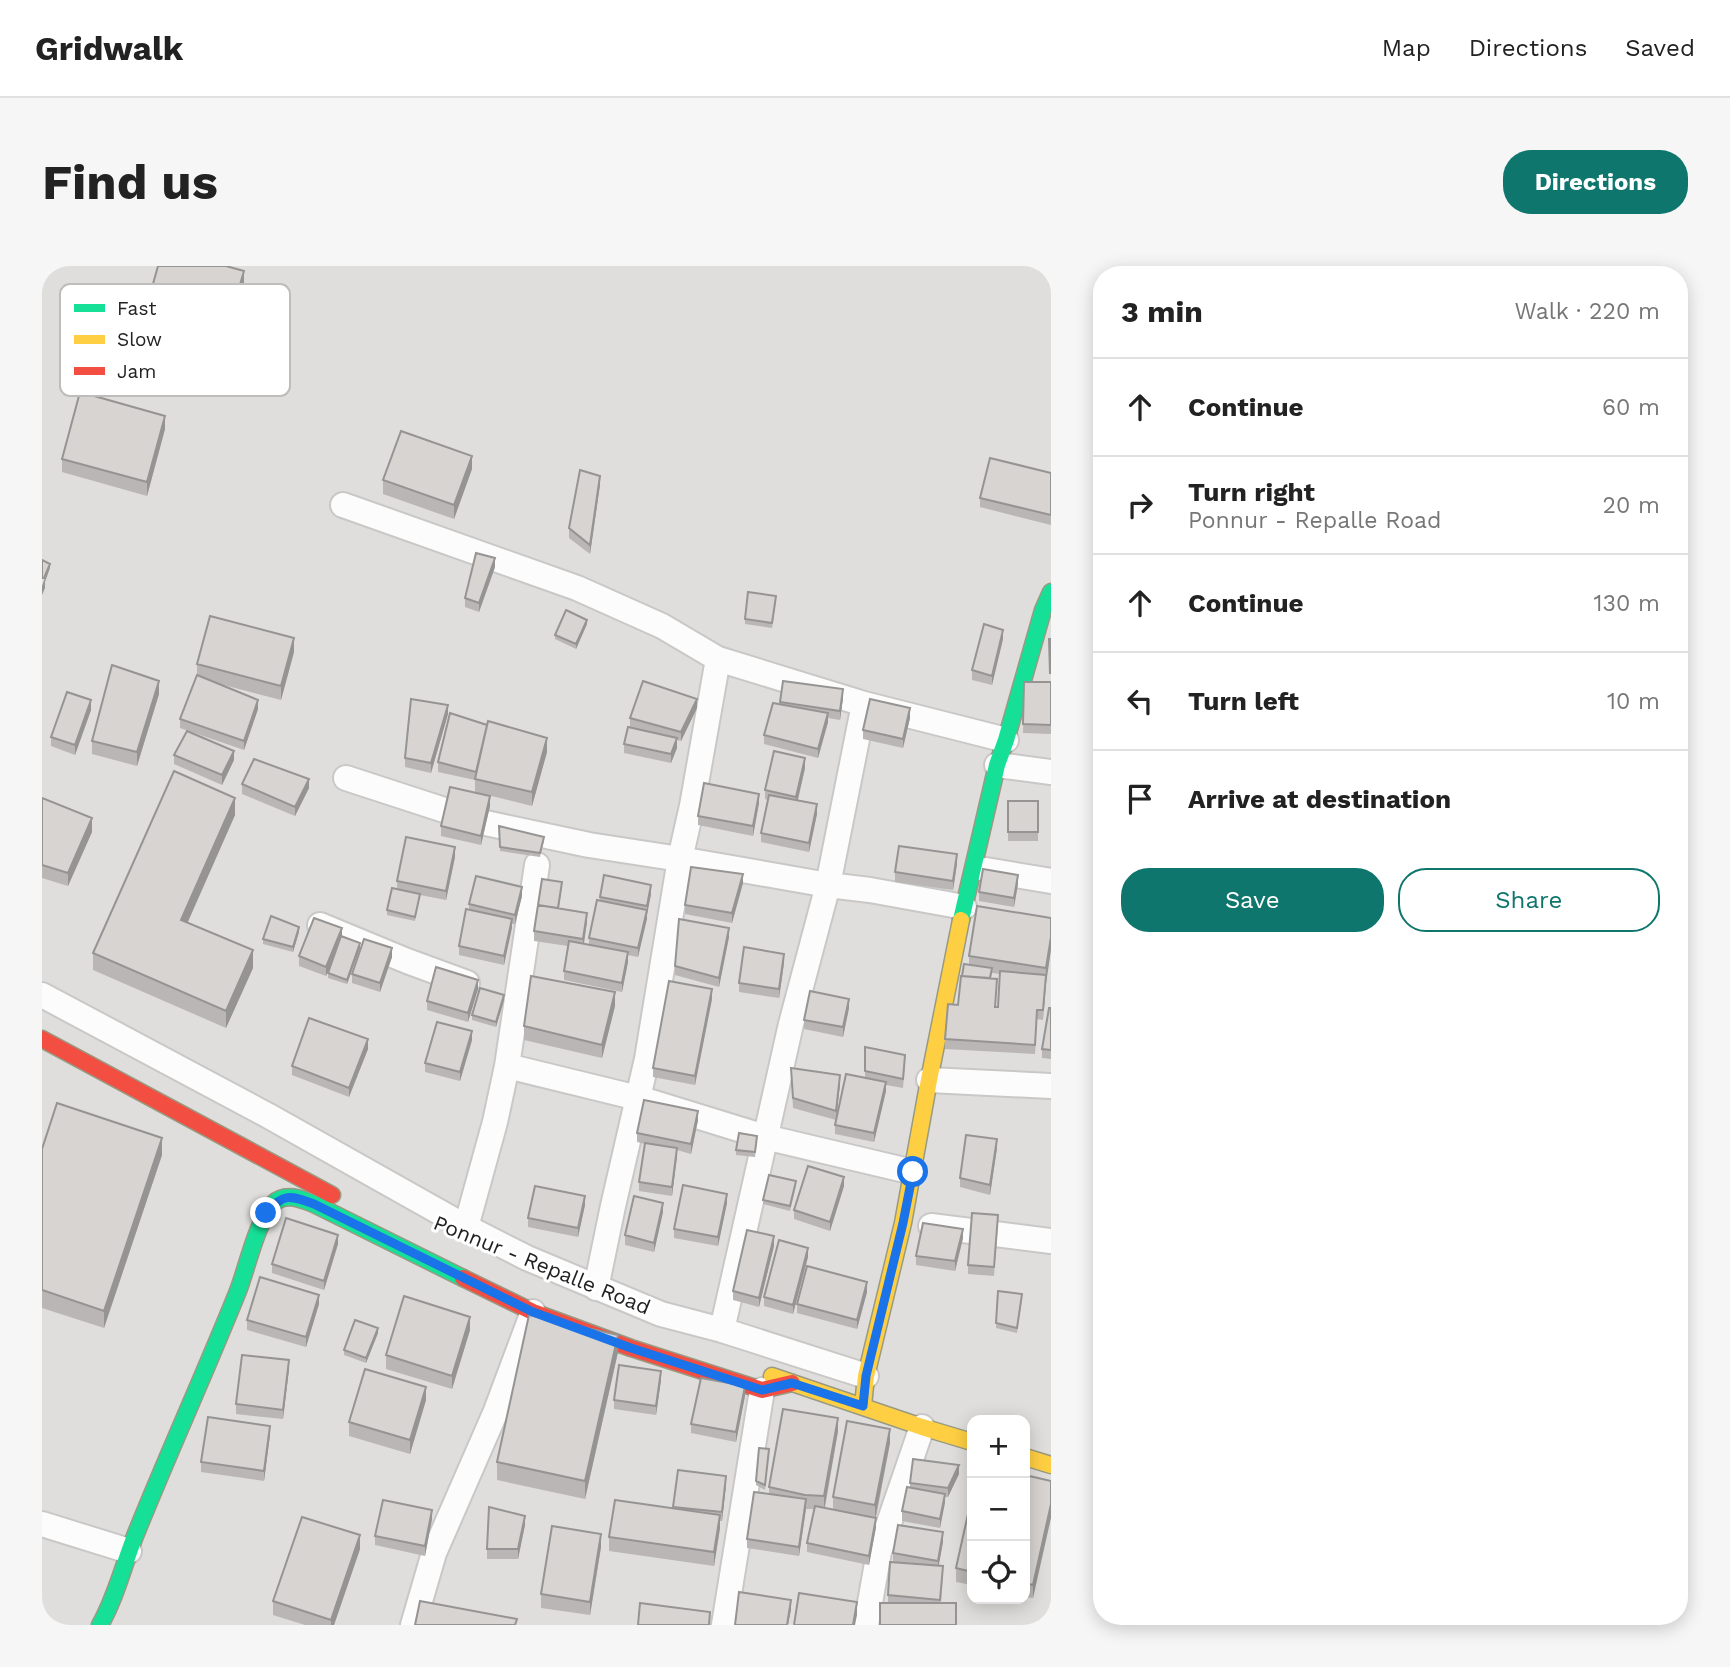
<!DOCTYPE html>
<meta charset="utf-8">
<style>
body{margin:0;font-family:"Work Sans",sans-serif;background:#f6f6f6;color:#222}
.controls{position:absolute;right:21px;bottom:21px;display:grid;overflow:hidden;border-radius:14px;box-shadow:0 4px 18px #0003}
.controls button{width:63px;height:63px;display:grid;place-items:center;padding:0;border:0;border-bottom:2px solid #e0e0e0;background:#fff;color:#222;font:35px sans-serif}
.stop{position:absolute;width:21px;height:21px;margin:-16px;border:5px solid #1a73e8;border-radius:50%;background:#fff}
.stop.end{background:#1a73e8;border-color:#fff;box-shadow:0 2px 7px #0008}
.list{margin:0;padding:0;list-style:none}
h2{display:flex;justify-content:space-between;align-items:center;height:91px;margin:0;padding:0 28px;font-size:30px}
h2 small{font-size:23px;font-weight:400;color:#767676}
.list li{display:grid;grid-template-columns:46px 1fr auto;gap:21px;align-items:center;box-sizing:border-box;height:98px;padding:0 28px;border-top:2px solid #e0e0e0}
.list b{display:block;font-size:26px;white-space:nowrap}
.list p{margin:0;font-size:23px;white-space:nowrap;color:#767676}
.list em{font-size:23px;font-style:normal;color:#767676}
.actions{display:flex;gap:14px;padding:21px 28px}
.actions a{flex:1;padding:16px 0;border:2px solid #0f766e;border-radius:28px;text-align:center;font-size:24px;color:#0f766e}
.actions .main{background:#0f766e;color:#fff}
.icon{flex:none;width:38px;height:38px;fill:none;stroke:currentColor;stroke-width:2;stroke-linecap:round;stroke-linejoin:round}
.map{position:relative;flex:none;width:1009px;height:1359px;overflow:hidden;border-radius:28px}
header{display:flex;align-items:center;gap:42px;box-sizing:border-box;height:98px;padding:0 35px;background:#fff;border-bottom:2px solid #e0e0e0}
header strong{font-size:33px}
nav{display:flex;gap:38px;margin-inline-start:auto;font-size:24px}
.intro{display:flex;align-items:center;justify-content:space-between;box-sizing:border-box;height:168px;padding:0 42px}
h1{margin:0;font-size:49px}
.button{padding:18px 32px;border-radius:28px;background:#0f766e;color:#fff;font-size:24px;font-weight:700}
main{display:flex;gap:42px;padding:0 42px}
aside{flex:1;background:#fff;border-radius:28px;box-shadow:0 4px 18px #0003}
.map>svg:first-child{display:block}
</style>
<header>
<strong>Gridwalk</strong>
<nav><a>Map</a><a>Directions</a><a>Saved</a></nav>
</header>
<div class="intro"><h1>Find us</h1><a class="button">Directions</a></div>
<main>
<div class="map">
<svg width="1009" height="1359" viewBox="0 0 1009 1359">
<rect width="100%" height="100%" fill="#f0eeeb"/>
<path fill="#dfdedc" fill-rule="evenodd" d="M0 0H1009V1359H0ZM930 1154H983V1333H930Z"/>
<g fill="none" stroke-linecap="round" stroke-linejoin="round">
<defs>
<path id="street" d="M301 239 535 322 620 360 676 393 822 438 964 474
M955 499 1009 506
M304 512 439 556 547 579 638 593 786 619 828 624 922 641
M944 604 1009 615
M278 659 365 695 425 717
M0 729 225 849 424 961 485 992 619 1048 680 1064 824 1110
M465 800 596 832 723 871 871 906
M887 814 1009 820
M889 960 1009 975
M424 961 453 856 465 800 495 599
M554 1022 571 940 605 793 638 593 650 540 676 393
M680 1064 749 758 786 619 822 438
M0 1258 87 1285
M371 1359 392 1287 454 1145 491 1046
M682 1359 720 1124
M824 1359 837 1286 880 1161"/>
<path id="fast" d="M919 654 955 499 964 474 1001 344 1009 326
M58 1359C74 1331 81 1300 93 1270 126 1188 163 1107 196 1025 205 1002 215 954 232 937 243 926 260 933 272 938L421 1012"/>
<path id="slow" d="M730 1110 880 1161 930 1176
M821 1140 824 1110 861 957 887 814 919 654
M983 1191 1009 1199"/>
<path id="jam" d="M0 773 290 929
M421 1012 491 1046 589 1082 720 1124 750 1117"/>
</defs>
<use href="#street" stroke="#c9c8c7" stroke-width="28"/>
<use href="#fast" stroke="#999a82" stroke-width="19"/>
<use href="#slow" stroke="#999a82" stroke-width="19"/>
<use href="#jam" stroke="#999a82" stroke-width="19"/>
<use href="#street" stroke="#fdfcfc" stroke-width="24"/>
<use href="#fast" stroke="#16e098" stroke-width="16"/>
<use href="#slow" stroke="#ffcf43" stroke-width="16"/>
<use href="#jam" stroke="#f24e42" stroke-width="16"/>
</g>
<path fill="#b9b6b5" fill-rule="evenodd" d="M202 18 182 86 102 63V50Z
M123 163 105 230 20 206V193Z
M430 203 412 253 341 228V214Z
M1009 207V259L938 241V232Z
M558 219 548 288 527 272V262Z
M453 301 437 346 423 341V332Z
M734 335 730 362 703 358V353Z
M545 358 534 383 513 373V369Z
M961 373 950 419 930 414V404Z
M252 386 239 434 174 417 216 443 202 484 138 462V453L155 409V398Z
M741 415 801 432 798 454 786 452V456L776 492 722 478V469L738 438Z
M982 416H1009V468L981 467Z
M117 428 95 500 50 488V475Z
M655 442 639 475 635 474V482L629 497 582 487V478L588 461V452Z
M49 444 33 489 9 480V471Z
M406 448 389 507 363 501V492Z
M868 452 861 482 821 473V464Z
M505 486 490 540 433 526V514L396 506V496Z
M132 489 192 494 180 519 132 498Z
M763 502 756 534 775 548 767 586 719 576V567L726 534 723 533V524Z
M200 518 267 522 253 550 200 528Z
M0 532 50 566 26 620 0 612Z
M966 535H996V575H966Z
M717 537 711 570 656 559V550Z
M448 540 439 579 399 570V560Z
M193 549 146 656 211 702 184 762 51 704V687Z
M457 560 502 575 498 591 458 585Z
M413 591 404 634 378 629 373 655 345 649V644L355 623V615Z
M915 598 911 624 853 616V606Z
M701 617 690 657 643 648V639Z
M976 618 972 641 937 635V626Z
M520 621 517 642 545 656 542 678 547 679V672L558 631 609 628 596 691 586 689V696L580 726 522 714V705L526 680 492 675V665Z
M480 630 473 658H470L462 699 417 689V680L427 644V638Z
M1009 652 1001 754 995 753 993 788 903 783V773L916 739 920 710 927 698V690ZM950 707 958 708 956 741H953L955 722 949 712Z
M257 666 251 686 221 678V673Z
M300 671 318 682 305 718 286 712V707L290 696 284 710 257 700V690Z
M687 671 677 721 633 709V700Z
M350 691 338 726 310 717V708Z
M742 697 737 732 697 726V717Z
M436 723 426 756 385 744V735Z
M670 733 653 819 611 811V802Z
M462 734 454 761 430 754V749Z
M573 740 560 792 482 774V760Z
M807 742 801 771 762 763V754Z
M1009 742V793L1000 792V783Z
M430 774 418 815 383 806V797Z
M823 781 863 799 861 822 844 819V825L832 876 793 868V859L823 812Z
M326 783 307 831 250 809V800Z
M749 802 798 818 794 854 751 842Z
M656 854 649 888 635 884 630 930 597 925V916L603 878 595 876V867Z
M715 875 713 891 694 889V884Z
M955 882 948 929 918 921V912Z
M0 883 120 889 62 1062 0 1042Z
M754 920 748 945 721 938V934Z
M802 920 788 965 752 953V944Z
M685 937 676 980 632 972V963Z
M543 939 536 971 486 961V952Z
M621 946 612 986 583 979V969Z
M956 958 952 1010 926 1008V999Z
M921 972 913 1005 874 999V990Z
M296 978 282 1024 230 1007V998Z
M732 980 717 1041 691 1034V1025Z
M766 991 751 1048 722 1040V1031Z
M956 1025 980 1033 975 1067 954 1062Z
M825 1026 815 1063 755 1047V1038Z
M277 1038 264 1081 205 1064V1054Z
M428 1064 410 1123 344 1103V1089Z
M336 1067 324 1097 302 1089V1084Z
M576 1086 543 1233 455 1214V1196Z
M247 1103 241 1153 194 1148V1138Z
M619 1114 614 1149 572 1143V1134Z
M703 1130 694 1176 649 1167V1158Z
M384 1134 368 1188 307 1170V1156Z
M796 1165 783 1242 791 1243V1231L848 1177 834 1252V1261L827 1299 765 1286V1277L772 1243H764L757 1290 705 1282V1273L727 1228V1221Z
M228 1169 222 1215 159 1206V1196Z
M727 1188 723 1224 714 1219V1215Z
M636 1204 684 1219 680 1255H678V1262L672 1300 567 1285V1271L631 1242Z
M917 1208 906 1231H903L898 1262 860 1255V1245L868 1221V1217Z
M983 1209 1009 1215 991 1332 983 1331Z
M930 1230V1319L914 1316V1302Z
M390 1253 383 1290 333 1279V1270Z
M483 1259 476 1293H445V1283Z
M901 1276 896 1300 901 1310 899 1337H846V1329L851 1297V1287Z
M559 1281 548 1349 499 1342V1328Z
M318 1283 292 1359H263L231 1349V1335Z"/>
<path fill="#969493" d="M202 5V18L182 86V73Z
M123 150V163L105 230V216Z
M430 190V203L412 253V239Z
M558 210V219L548 288V279Z
M453 292V301L437 346V337Z
M8 298V302L3 316V322L0 329V320Z
M545 354V358L534 383V378Z
M961 364V373L950 419V410Z
M252 372V386L239 434V420Z
M117 415V428L95 500V486Z
M801 423V432L798 454V445Z
M655 433V442L639 475V466Z
M49 434V444L33 489V479Z
M216 434V443L202 484V475Z
M406 439V448L389 507V497Z
M868 442V452L861 482V473Z
M786 447V456L776 492V483Z
M505 472V486L490 540V526Z
M635 472V482L629 497V488Z
M192 485V494L180 519V509Z
M763 492V502L754 541V531Z
M267 513V522L253 550V541Z
M717 528V537L711 570V560Z
M448 530V540L439 579V570Z
M193 532V549L139 671V654Z
M775 538V548L767 586V577Z
M50 552V566L26 620V607Z
M413 581V591L404 634V625Z
M915 588V598L911 624V615Z
M701 608V617L690 657V647Z
M976 609V618L972 641V632Z
M609 619V628L605 649V640Z
M480 621V630L473 658V649Z
M605 644V653L596 691V682Z
M545 647V656L541 682V673Z
M470 653V662L462 699V690Z
M257 661V666L251 686V681Z
M300 662V671L284 710V701Z
M687 662V671L677 721V712Z
M1009 671V684L1004 718 1001 754 1004 702Z
M318 677V682L305 718V714Z
M350 682V691L338 726V717Z
M211 684V702L184 762V745Z
M586 686V696L580 726V717Z
M742 688V697L737 732V723Z
M436 714V723L426 756V747Z
M670 723V733L653 819V810Z
M573 726V740L560 792V779Z
M462 729V734L454 761V756Z
M807 733V742L801 771V761Z
M430 765V774L418 815V806Z
M326 773V783L307 831V822Z
M798 809V818L794 854V845Z
M844 816V825L832 876V867Z
M656 845V854L649 888V878Z
M120 872V889L62 1062V1045Z
M955 873V882L948 929V919Z
M635 882V891L630 930V921Z
M802 911V920L788 965V956Z
M685 928V937L676 980V971Z
M543 930V939L536 971V962Z
M621 937V946L612 986V977Z
M921 963V972L913 1005V995Z
M296 969V978L282 1024V1015Z
M732 970V980L717 1041V1032Z
M766 982V991L751 1048V1039Z
M825 1016V1026L815 1063V1054Z
M277 1029V1038L264 1081V1071Z
M428 1051V1064L410 1123V1110Z
M336 1062V1067L324 1097V1092Z
M576 1069V1086L543 1233V1215Z
M247 1094V1103L241 1153V1144Z
M619 1105V1114L614 1149V1140Z
M703 1120V1130L694 1176V1166Z
M384 1121V1134L368 1188V1174Z
M796 1152V1165L782 1244V1230Z
M228 1160V1169L222 1215V1205Z
M848 1163V1177L833 1253V1239Z
M917 1199V1208L906 1231V1222Z
M684 1210V1219L680 1255V1246Z
M903 1228V1237L898 1262V1253Z
M764 1233V1243L757 1290V1281Z
M1009 1238V1252L991 1332V1319Z
M390 1244V1253L383 1290V1280Z
M678 1249V1262L672 1300V1286Z
M483 1250V1259L476 1293V1283Z
M834 1252V1261L827 1299V1290Z
M901 1266V1276L896 1304V1295Z
M559 1268V1281L548 1349V1336Z
M318 1269V1283L292 1359H289V1354Z
M749 1334V1344L746 1359H745Z
M815 1336V1349L813 1359H811Z"/>
<path fill="#d7d4d2" stroke="#969493" stroke-width="2" d="M116 0H184L202 5 182 73 102 50Z
M38 126 123 150 105 216 20 193Z
M359 165 430 190 412 239 341 214Z
M948 192 1009 207V249L938 232Z
M538 204 558 210 548 279 527 262Z
M434 287 453 292 437 337 423 332Z
M0 294 8 298 2 312H0Z
M706 326 734 330 730 357 703 353Z
M524 344 545 354 534 378 513 369Z
M168 350 252 372 239 420 155 398Z
M942 358 961 364 950 410 930 404Z
M1007 373H1009V407H1008Z
M70 399 117 415 95 486 50 475Z
M155 409 216 434 202 475 138 453Z
M601 415 655 433 639 466 588 452Z
M741 415 801 423 798 445 738 436Z
M982 416H1009V459L981 458Z
M25 426 49 434 33 479 9 471Z
M369 433 406 439 389 497 363 492Z
M828 433 868 442 861 473 821 464Z
M731 437 786 447 776 483 722 469Z
M408 447 445 459 434 506 396 496Z
M446 455 505 472 490 526 433 513Z
M586 461 635 472 629 488 582 478Z
M145 465 192 485 180 509 132 489Z
M732 485 763 492 754 531 723 524Z
M212 493 267 513 253 541 200 518Z
M132 505 193 532 139 654 211 684 184 745 51 687Z
M662 517 717 528 711 560 656 550Z
M408 521 448 530 439 570 399 560Z
M727 529 775 538 767 577 719 567Z
M0 532 50 552 26 607 0 599Z
M966 535H996V566H966Z
M457 560 502 571 498 587 458 581Z
M364 571 413 581 404 625 355 615Z
M857 580 915 588 911 615 853 606Z
M649 601 701 608 690 647 643 639Z
M941 603 976 609 972 632 937 626Z
M562 609 609 619 605 640 558 631Z
M434 610 480 621 473 649 427 638Z
M500 613 520 616 516 642 496 639Z
M350 622 378 628 373 651 345 644Z
M555 634 605 644 596 682 547 672Z
M496 639 545 647 541 673 492 665Z
M935 640 1009 652V671L1004 702 927 690Z
M424 643 470 653 462 690 417 680Z
M229 650 257 661 251 681 221 673Z
M272 652 300 662 284 701 257 690Z
M637 653 687 662 677 712 633 700Z
M299 670 318 677 305 714 286 707Z
M322 673 350 682 338 717 310 708Z
M527 675 586 686 580 717 522 705Z
M702 681 742 688 737 723 697 717Z
M922 698 950 702 948 712 920 710Z
M394 701 436 714 426 747 385 735Z
M958 705 1004 709 1001 744H995L993 779 903 773 906 738 916 739 919 710 955 713 953 741H956Z
M489 710 573 726 560 779 482 760Z
M627 715 670 723 653 810 611 802Z
M438 722 462 729 454 756 430 749Z
M768 725 807 733 801 761 762 754Z
M1007 742H1009V784L1000 783Z
M267 752 326 773 307 822 250 800Z
M395 756 430 765 418 806 383 797Z
M823 781 863 789 861 813 823 805Z
M749 802 798 809 794 845 751 832Z
M804 808 844 816 832 867 793 859Z
M602 834 656 845 649 878 595 867Z
M15 837 120 872 62 1045 0 1024V883Z
M697 867 715 870 713 886 694 884Z
M924 869 955 873 948 919 918 912Z
M603 877 635 882 630 921 597 916Z
M766 900 802 911 788 956 752 944Z
M727 909 754 915 748 940 721 934Z
M641 919 685 928 676 971 632 963Z
M493 920 543 930 536 962 486 952Z
M592 930 621 937 612 977 583 969Z
M930 947 956 949 952 1001 926 999Z
M244 952 296 969 282 1015 230 998Z
M881 957 921 963 913 995 874 990Z
M705 964 732 970 717 1032 691 1025Z
M737 974 766 982 751 1039 722 1031Z
M765 1000 825 1016 815 1054 755 1038Z
M218 1011 277 1029 264 1071 205 1054Z
M956 1025 980 1028 975 1062 954 1057Z
M362 1030 428 1051 410 1110 344 1089Z
M487 1049 576 1069 543 1215 455 1196Z
M313 1054 336 1062 324 1092 302 1084Z
M200 1089 247 1094 241 1144 194 1138Z
M577 1099 619 1105 614 1140 572 1134Z
M323 1103 384 1121 368 1174 307 1156Z
M659 1112 703 1120 694 1166 649 1158Z
M741 1143 796 1152 782 1230 763 1229 727 1221Z
M166 1151 228 1160 222 1205 159 1196Z
M805 1155 848 1163 833 1239 791 1231Z
M717 1182 727 1183 723 1219 714 1215Z
M871 1193 917 1199 906 1222 868 1217Z
M636 1204 684 1210 680 1246 631 1241Z
M983 1209 1009 1215V1238L991 1319 983 1317Z
M865 1221 903 1228 898 1253 860 1245Z
M712 1226 764 1233 757 1281 705 1273Z
M930 1230V1306L914 1302Z
M341 1234 390 1244 383 1280 333 1270Z
M573 1234 678 1249 672 1286 567 1271Z
M773 1240 834 1252 827 1290 765 1277Z
M447 1241 483 1250 476 1283H445Z
M260 1251 318 1269 289 1354 231 1335Z
M856 1259 901 1266 896 1295 851 1287Z
M510 1260 559 1268 548 1336 499 1328Z
M848 1296 901 1300 898 1334 846 1329Z
M697 1326 749 1334 745 1359H693Z
M757 1327 815 1336 811 1359H752Z
M378 1335 475 1353 473 1359H373Z
M598 1337 668 1346 667 1359H596Z
M838 1337H914V1359H838Z"/>
<g fill="none" stroke-linecap="round" stroke-linejoin="round">
<path stroke="#1a73e8" stroke-width="9" d="M224 947C241 927 248 929 272 938L491 1046 589 1082 720 1124 750 1117 821 1140 824 1110 861 957 871 906"/>
</g>
<g text-anchor="middle" stroke-width="6" stroke-linejoin="round" paint-order="stroke">
<g font-size="21" fill="#222" stroke="#fff">
<text transform="translate(500 999) rotate(22)" y="7">Ponnur - Repalle Road</text>
</g>
</g>
<rect x="18" y="18" width="230" height="112" rx="10" fill="#fff" stroke="#bdbdbd" stroke-width="2"/>
<rect x="32" y="38" width="31" height="8" fill="#16e098"/>
<rect x="32" y="69" width="31" height="9" fill="#ffcf43"/>
<rect x="32" y="101" width="31" height="8" fill="#f24e42"/>
<g font-size="19" fill="#222">
<text x="75" y="49">Fast</text>
<text x="75" y="80">Slow</text>
<text x="75" y="112">Jam</text>
</g>
</svg>
<div class="controls">
<button>+</button>
<button>−</button>
<button><svg class="icon" aria-label="locate" viewBox="0 0 24 24"><circle cx="12" cy="12" r="6"/><path d="M12 2v4M12 18v4M2 12h4M18 12h4"/></svg></button>
</div>
<div class="stop" style="left:871px;top:906px"></div>
<div class="stop end" style="left:224px;top:947px"></div>
</div>
<aside>
<h2>3 min<small>Walk · 220 m</small></h2>
<ul class="list">
<li><svg class="icon" aria-label="ahead" viewBox="0 0 24 24"><path d="M12 20V5M6 11l6-6 6 6"/></svg><div><b>Continue</b></div><em>60 m</em></li>
<li><svg class="icon" aria-label="right" viewBox="0 0 24 24"><path d="M7 20v-9h11M14 6l5 5-5 5"/></svg><div><b>Turn right</b><p>Ponnur - Repalle Road</p></div><em>20 m</em></li>
<li><svg class="icon" aria-label="ahead" viewBox="0 0 24 24"><path d="M12 20V5M6 11l6-6 6 6"/></svg><div><b>Continue</b></div><em>130 m</em></li>
<li><svg class="icon" aria-label="left" viewBox="0 0 24 24"><path d="M17 20v-9H6M10 6l-5 5 5 5"/></svg><div><b>Turn left</b></div><em>10 m</em></li>
<li><svg class="icon" aria-label="arrive" viewBox="0 0 24 24"><path d="M6 21V4h12l-3 4 3 4H6"/></svg><div><b>Arrive at destination</b></div></li>
</ul>
<div class="actions"><a class="main">Save</a><a>Share</a></div>
</aside>
</main>
